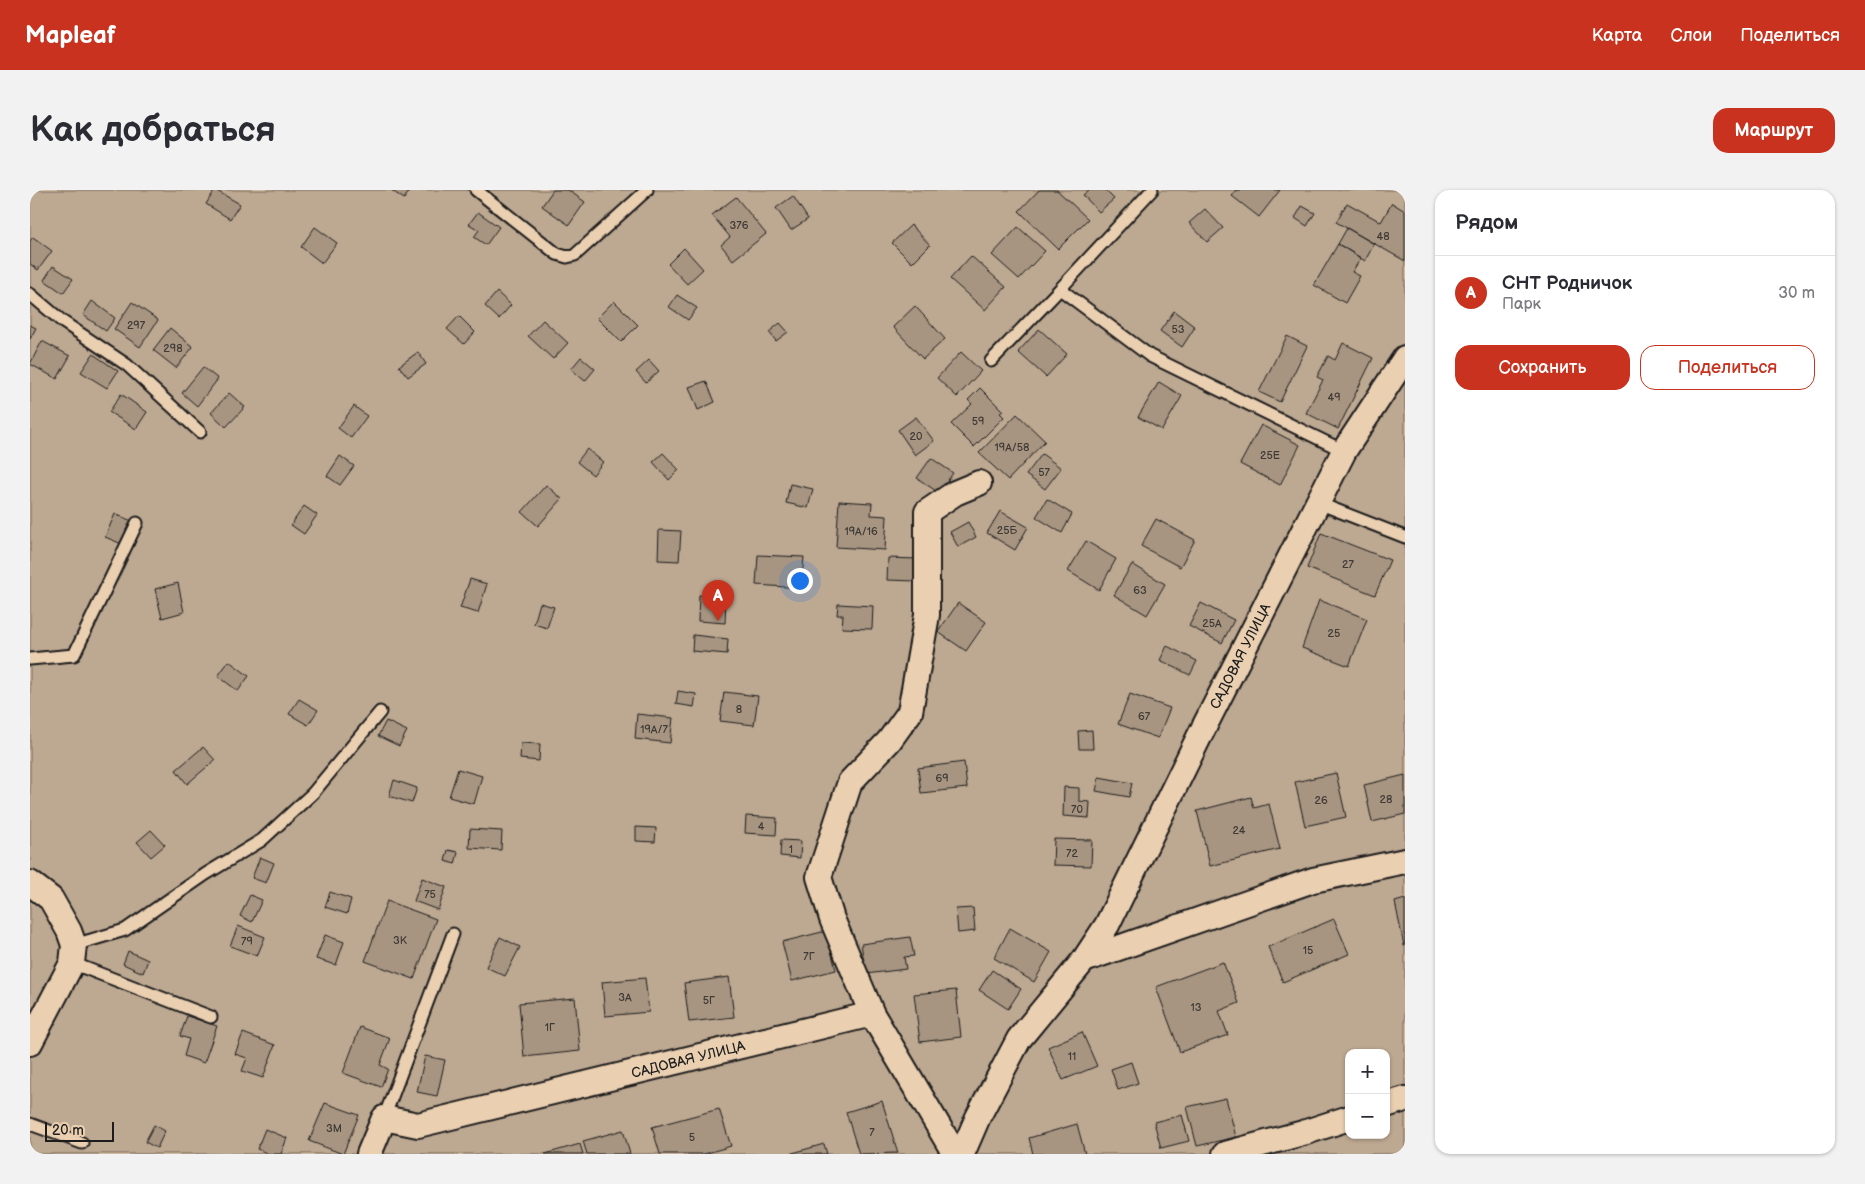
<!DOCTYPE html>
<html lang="ru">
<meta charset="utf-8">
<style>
body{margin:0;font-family:"Balsamiq Sans",sans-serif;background:#f2f2f3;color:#2b2b33}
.controls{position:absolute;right:15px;bottom:15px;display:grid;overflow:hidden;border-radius:10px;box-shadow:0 1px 4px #0004}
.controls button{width:45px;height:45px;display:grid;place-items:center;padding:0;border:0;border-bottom:1px solid #e1e1e2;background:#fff;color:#2b2b33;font:25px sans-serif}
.scale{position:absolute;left:15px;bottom:12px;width:69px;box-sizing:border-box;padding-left:5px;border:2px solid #1c1c1c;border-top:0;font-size:14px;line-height:18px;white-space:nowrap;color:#1c1c1c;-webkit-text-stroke:4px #eacfb1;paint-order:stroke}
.you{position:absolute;left:769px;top:390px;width:18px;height:18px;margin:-12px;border:4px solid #fff;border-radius:50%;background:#1a73e8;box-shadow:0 0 0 8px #1a73e833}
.badge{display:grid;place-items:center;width:32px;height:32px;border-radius:50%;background:#c8321e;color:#fff;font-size:16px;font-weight:700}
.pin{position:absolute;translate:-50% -41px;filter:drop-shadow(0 1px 2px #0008)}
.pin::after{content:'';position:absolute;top:26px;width:18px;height:15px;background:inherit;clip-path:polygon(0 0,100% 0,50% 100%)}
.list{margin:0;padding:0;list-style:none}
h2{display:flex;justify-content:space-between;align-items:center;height:65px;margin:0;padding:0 20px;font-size:21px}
h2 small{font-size:16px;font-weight:400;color:#7c7c81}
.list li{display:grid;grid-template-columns:32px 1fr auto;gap:15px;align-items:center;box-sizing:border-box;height:75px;padding:0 20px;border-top:1px solid #e1e1e2}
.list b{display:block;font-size:19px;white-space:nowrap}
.list p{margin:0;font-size:16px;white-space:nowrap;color:#7c7c81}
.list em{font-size:16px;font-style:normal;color:#7c7c81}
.actions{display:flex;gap:10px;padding:15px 20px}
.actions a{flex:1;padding:11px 0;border:1px solid #c8321e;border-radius:15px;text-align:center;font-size:18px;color:#c8321e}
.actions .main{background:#c8321e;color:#fff}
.map{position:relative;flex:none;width:1375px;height:964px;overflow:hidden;border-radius:15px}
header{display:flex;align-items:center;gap:30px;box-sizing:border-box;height:70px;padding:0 25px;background:#c8321e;color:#fff}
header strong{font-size:24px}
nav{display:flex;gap:28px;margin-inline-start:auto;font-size:18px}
.intro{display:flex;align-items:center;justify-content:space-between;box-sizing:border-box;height:120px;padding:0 30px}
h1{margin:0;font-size:35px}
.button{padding:12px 22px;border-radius:15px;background:#c8321e;color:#fff;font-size:18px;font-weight:700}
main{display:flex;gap:30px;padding:0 30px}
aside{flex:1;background:#fff;border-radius:15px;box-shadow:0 1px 4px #0004}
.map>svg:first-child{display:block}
</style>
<header>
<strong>Mapleaf</strong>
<nav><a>Карта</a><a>Слои</a><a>Поделиться</a></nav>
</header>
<div class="intro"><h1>Как добраться</h1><a class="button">Маршрут</a></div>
<main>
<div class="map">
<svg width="1375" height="964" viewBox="0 0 1375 964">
<rect width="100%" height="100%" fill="#dec4a8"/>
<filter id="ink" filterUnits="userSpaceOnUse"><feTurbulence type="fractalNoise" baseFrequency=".02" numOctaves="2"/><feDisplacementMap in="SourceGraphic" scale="10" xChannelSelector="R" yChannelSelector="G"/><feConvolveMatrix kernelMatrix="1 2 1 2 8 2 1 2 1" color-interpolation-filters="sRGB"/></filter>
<g filter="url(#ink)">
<path fill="#bda891" stroke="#6c6256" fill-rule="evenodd" d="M0 0H1375V964H0ZM1319 863H1356V945H1319Z"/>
<path fill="#a79581" stroke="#1c1c1c" d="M185 0 210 14 200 29 176 14Z
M361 0H380L374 9Z
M523 0H538L555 12 539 35 512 16Z
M1009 0H1027L1058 29 1028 59 989 21Z
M1059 0H1075L1084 9 1069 22 1053 5Z
M1207 0H1250L1229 27 1202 6Z
M763 6 778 29 761 40 746 18Z
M706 7 736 44 703 70 691 55 700 47 682 25Z
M1317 13 1351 32 1362 13 1375 21V71L1306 32Z
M1272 16 1285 23 1277 36 1265 28Z
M1175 19 1193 38 1177 52 1159 33Z
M448 22 469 37 456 55 444 47 449 40 439 34Z
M881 35 900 55 882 73 862 53Z
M285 37 307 53 292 73 271 57Z
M988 37 1015 61 989 89 962 65Z
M1317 38 1344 54 1335 71 1308 54Z
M3 47 22 61 8 80 0 74V51Z
M1308 54 1331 68 1322 82 1330 86 1315 113 1284 95Z
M654 58 673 79 657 94 638 74Z
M941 66 976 97 955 120 920 89Z
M23 76 43 89 33 103 14 90Z
M467 102 481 115 469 129 455 116Z
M647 105 667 118 658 130 639 117Z
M62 111 85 128 76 141 53 125Z
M584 111 608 135 591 152 567 128Z
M102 112 128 130 110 157 84 139Z
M885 116 915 149 893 169 863 137Z
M1144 121 1165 137 1152 157 1130 141Z
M429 126 445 142 434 154 417 139Z
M513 130 538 153 523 169 498 146Z
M750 133 758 142 746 151 739 142Z
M0 135 6 138 0 149Z
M140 138 163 157 146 178 123 160Z
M1009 139 1037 164 1016 187 988 162Z
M1257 146 1277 156 1250 212 1229 202Z
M12 151 40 166 27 189 0 174Z
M1313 153 1343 168 1308 239 1276 223 1293 190 1287 187 1298 166 1305 170Z
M388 162 396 174 378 187 369 176Z
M931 162 951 181 927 207 907 188Z
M63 164 88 181 77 198 51 182Z
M551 167 565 179 555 191 541 179Z
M619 170 629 181 616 193 606 182Z
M173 177 188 189 167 216 152 203Z
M676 191 685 212 668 220 659 197Z
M1129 192 1152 206 1132 240 1108 227Z
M950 198 973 221 970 223 974 227 944 257 921 234 942 214 938 210Z
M199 203 215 217 196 237 181 223Z
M91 204 117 222 106 239 79 222Z
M324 216 337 226 321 248 308 238Z
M987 224 1015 251 978 290 949 263Z
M886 227 904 251 885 265 868 240Z
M1231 235 1270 255 1250 295 1210 274Z
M557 259 573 272 563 285 547 272Z
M633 263 649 280 639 290 623 272Z
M1012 264 1031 278 1015 299 996 285Z
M310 266 324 276 310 295 297 286Z
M901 268 923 283 909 303 887 288Z
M760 294 783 299 778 318 756 313Z
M516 295 532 309 508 336 492 322Z
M1017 309 1042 324 1032 343 1006 327Z
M809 311 842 313 841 325 857 326 855 360 806 357Z
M274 316 287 325 274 344 261 335Z
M970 321 998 337 985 360 957 343Z
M85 324 102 331 92 354 75 347Z
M1126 329 1165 350 1150 377 1111 356Z
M938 332 946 347 928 357 920 342Z
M629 340 651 341 649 371 628 370Z
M1291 343 1360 370 1345 405 1277 378Z
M1056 351 1086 369 1069 400 1038 381Z
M728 365 774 367 771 398 726 395Z
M858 368 887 369 886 391 857 390Z
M1102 374 1135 394 1117 425 1084 405Z
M440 389 457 394 448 423 430 418Z
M148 393 154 422 132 428 125 399Z
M669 405 696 407 695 433 668 431Z
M1289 410 1337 429 1319 476 1272 458Z
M510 413 524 417 517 438 504 434Z
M928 413 956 432 936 461 908 442Z
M1171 413 1204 430 1192 453 1159 436Z
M808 414 843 416 842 439 812 438 813 425H807Z
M663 445 698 449 697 464 662 461Z
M1137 456 1167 471 1160 485 1130 470Z
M199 471 219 486 208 501 188 486Z
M648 501 666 504 664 517 646 514Z
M694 502 728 506 724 535 690 531Z
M1100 504 1140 518 1128 548 1088 534Z
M269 509 288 520 278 535 259 524Z
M607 524 643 528 640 553 605 549Z
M356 531 377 541 369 556 348 546Z
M1062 540 1063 559H1049L1048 541Z
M491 553 510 554 509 571 490 569Z
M173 557 185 570 157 594 146 580Z
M934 572 937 598 891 603 888 578Z
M428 579 452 586 444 614 419 607Z
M1306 583 1316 627 1275 636 1265 592Z
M1375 585V624L1342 632 1334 595Z
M1069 587 1102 593 1099 607 1066 601Z
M364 590 387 598 382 613 359 606Z
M1034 597 1049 598V611L1060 612 1059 628 1033 626Z
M1221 607 1224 618 1239 614 1250 659 1180 676 1167 621Z
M716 626 747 628 746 645 715 643Z
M606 637 626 638 625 652 606 651Z
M440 639 472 641 471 660 439 658Z
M121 640 135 655 121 667 107 652Z
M1024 649 1062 650 1061 676 1023 675Z
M751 650 771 651 770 668 750 666Z
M418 660 428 662 425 674 415 671Z
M230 667 244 673 236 693 222 688Z
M392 688 416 697 408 720 384 711Z
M300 702 321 709 317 724 295 717Z
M220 705 232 710 222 732 210 726Z
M1375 709V756H1374L1365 712Z
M357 711 406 729 384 789 335 771Z
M943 718 945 741 928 743 926 719Z
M1304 729 1319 764 1253 792 1238 757Z
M208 736 235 747 227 766 200 756Z
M980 738 1021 762 1004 792 964 768Z
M796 741 806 780 762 791 752 752Z
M295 745 314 752 306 775 286 769Z
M470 747 490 757 475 786 456 777Z
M880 747 884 766 874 767 876 779 836 784 831 754Z
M98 761 118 770 113 783 93 774Z
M1193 772 1209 813 1189 821 1198 845 1150 862 1126 797Z
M962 780 991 799 978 819 949 800Z
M699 787 704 827 659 832 654 793Z
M615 788 619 822 575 826 572 792Z
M926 800 931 847 890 852 884 804Z
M545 808 550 861 494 867 489 813Z
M157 826 187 836 174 873 154 866 159 849 150 846Z
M330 837 360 848 350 875 358 879 351 897 313 883Z
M1052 842 1067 876 1033 890 1018 857Z
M213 843 245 855 233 888 212 881 217 868 205 864Z
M395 866 415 870 407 906 387 902Z
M1101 872 1108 893 1088 900 1081 879Z
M1196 908 1206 947 1167 956 1157 917Z
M852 911 868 963 829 964 816 922Z
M295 913 329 925 313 964 279 951Z
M689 919 701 956 674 964H630L622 937Z
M1152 925 1159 951 1131 958 1124 932Z
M1047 934 1055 964H1003L999 948Z
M124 935 135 941 127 958 115 952Z
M235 939 257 948 251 964H239L227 959Z
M593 940 600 964H557L553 951Z
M550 954 553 964H515Z
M794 954 797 964H759Z"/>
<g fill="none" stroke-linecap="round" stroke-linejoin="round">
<defs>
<path id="service" d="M446 0 527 64 537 67 545 65 617 0
M1030 99 1122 0
M0 104 33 132 97 175 170 242
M961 171 1030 99 1120 166 1314 261
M1288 313 1375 347
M0 469 44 465 107 333
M44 755 95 740 176 684 232 650 283 603 350 522
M42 773 181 827
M354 928 423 744
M0 934 52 953"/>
<path id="minor" d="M0 693 21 709 39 741 44 755 42 773 0 853
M1054 770 1077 735 1169 547 1314 261 1375 168
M842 824 802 729 789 687 820 592 859 551 880 522 897 425V322L925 303 949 293
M1356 915 1375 909
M339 964 354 928 388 935 842 824 925 964
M932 964 948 927 989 849 1054 770 1283 690 1375 671
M1195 964 1273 943 1319 928"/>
</defs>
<use href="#service" stroke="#1c1c1c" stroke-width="15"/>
<use href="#minor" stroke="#1c1c1c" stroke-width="28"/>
<use href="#service" stroke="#eacfb1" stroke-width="11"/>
<use href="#minor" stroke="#eacfb1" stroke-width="24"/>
</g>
</g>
<g text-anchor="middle" stroke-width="4.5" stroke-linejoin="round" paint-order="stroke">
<g font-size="11" fill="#3f3a35">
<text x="709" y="39">376</text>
<text x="1353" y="50">48</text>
<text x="106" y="139">297</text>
<text x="1148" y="143">53</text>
<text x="143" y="162">298</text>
<text x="1304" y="211">49</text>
<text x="948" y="235">59</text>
<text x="886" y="250">20</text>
<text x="982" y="261">19А/58</text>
<text x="1240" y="269">25Е</text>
<text x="1014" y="286">57</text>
<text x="977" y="344">25Б</text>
<text x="831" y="345">19А/16</text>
<text x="1318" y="378">27</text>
<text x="1110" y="404">63</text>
<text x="1182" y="437">25А</text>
<text x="1304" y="447">25</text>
<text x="709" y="523">8</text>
<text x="1114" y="530">67</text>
<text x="624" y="543">19А/7</text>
<text x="912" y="592">69</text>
<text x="1356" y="613">28</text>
<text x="1291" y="614">26</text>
<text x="1047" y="623">70</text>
<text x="731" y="640">4</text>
<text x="1209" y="644">24</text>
<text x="761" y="663">1</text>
<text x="1042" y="667">72</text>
<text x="400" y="708">75</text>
<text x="370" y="754">3К</text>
<text x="217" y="755">79</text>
<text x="1278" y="764">15</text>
<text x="779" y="770">7Г</text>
<text x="595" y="811">3А</text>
<text x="679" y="814">5Г</text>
<text x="1166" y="821">13</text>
<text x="520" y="841">1Г</text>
<text x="1042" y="870">11</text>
<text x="304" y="942">3М</text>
<text x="842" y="946">7</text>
<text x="662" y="951">5</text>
</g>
<g font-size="14" fill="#1c1c1c" stroke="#eacfb1">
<text transform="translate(1210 466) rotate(-63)" y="5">САДОВАЯ УЛИЦА</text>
<text transform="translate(658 869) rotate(-14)" y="5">САДОВАЯ УЛИЦА</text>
</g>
</g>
</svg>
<div class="controls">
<button>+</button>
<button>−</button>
</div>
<div class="scale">20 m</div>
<div class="you"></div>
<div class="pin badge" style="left:688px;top:431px">A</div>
</div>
<aside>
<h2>Рядом<small></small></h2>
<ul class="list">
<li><span class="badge">A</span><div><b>СНТ Родничок</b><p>Парк</p></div><em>30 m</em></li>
</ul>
<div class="actions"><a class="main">Сохранить</a><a>Поделиться</a></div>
</aside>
</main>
